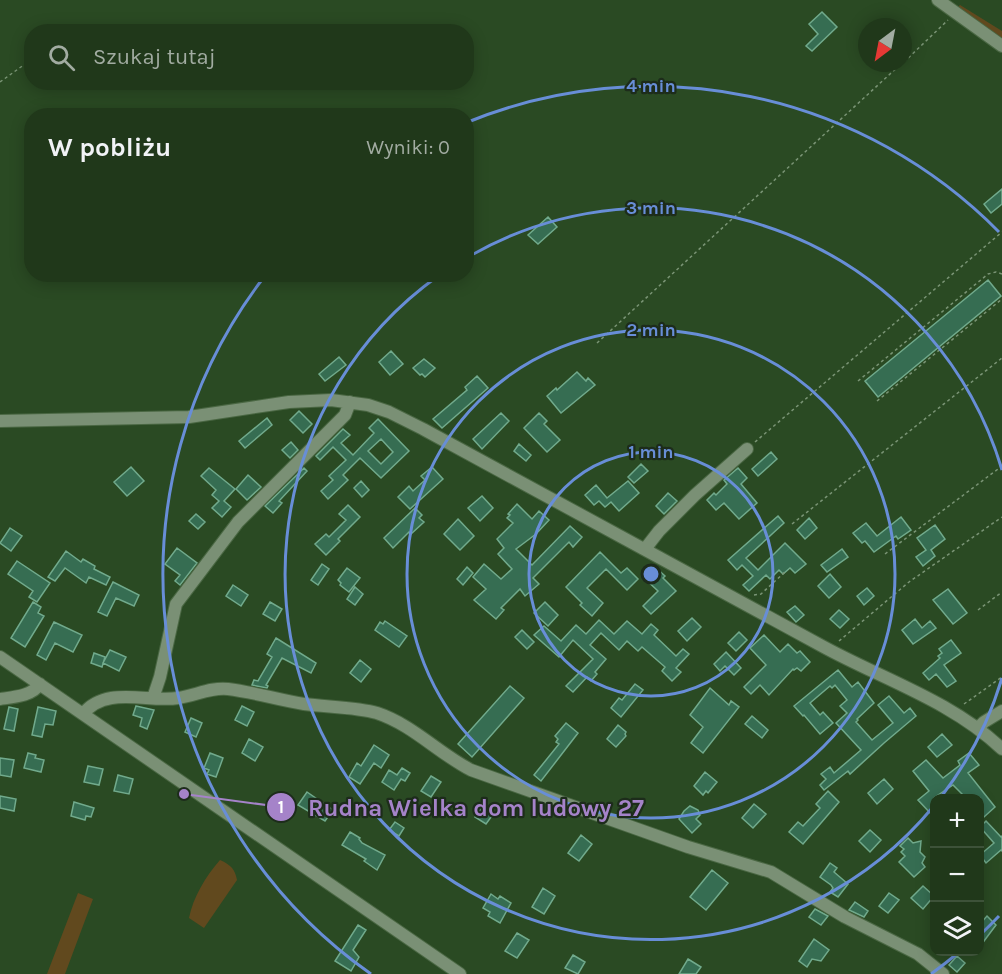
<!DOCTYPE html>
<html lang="pl">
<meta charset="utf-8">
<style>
body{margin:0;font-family:Karla,sans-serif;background:#2d4327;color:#f1f3f6}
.controls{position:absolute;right:18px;bottom:18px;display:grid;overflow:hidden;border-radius:12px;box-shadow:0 3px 15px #0003}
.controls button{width:54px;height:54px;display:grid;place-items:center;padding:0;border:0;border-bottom:2px solid #3d5239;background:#20381a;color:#f1f3f6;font:30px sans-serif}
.compass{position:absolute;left:858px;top:18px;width:54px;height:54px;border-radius:50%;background:#20381a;box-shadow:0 3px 15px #0003;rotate:212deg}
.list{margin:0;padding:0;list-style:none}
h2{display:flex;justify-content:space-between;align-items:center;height:78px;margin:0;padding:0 24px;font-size:26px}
h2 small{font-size:20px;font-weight:400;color:#a2aca2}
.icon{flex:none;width:33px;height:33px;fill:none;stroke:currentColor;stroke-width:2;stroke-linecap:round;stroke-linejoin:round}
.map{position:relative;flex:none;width:1002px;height:974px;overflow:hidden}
.search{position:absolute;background:#20381a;box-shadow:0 3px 15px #0003;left:24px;top:24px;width:450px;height:66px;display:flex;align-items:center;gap:15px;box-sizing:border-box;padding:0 21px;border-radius:24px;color:#a2aca2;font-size:22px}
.panel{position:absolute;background:#20381a;box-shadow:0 3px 15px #0003;left:24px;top:108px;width:450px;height:174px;border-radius:24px}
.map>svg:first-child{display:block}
</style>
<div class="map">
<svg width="1002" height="974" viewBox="0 0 1002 974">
<rect width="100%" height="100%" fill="#2a4a23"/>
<path fill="#61491e" d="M960 5 1002 31V41L957 8Z
M220 860C231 865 235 869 237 880L204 928 189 918C193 897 206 876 220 860Z
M78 893 93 899 65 974H47Z"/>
<path fill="#366d52" stroke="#71aa8c" stroke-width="1.5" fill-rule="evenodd" d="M822 12 837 27 812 51 806 46 818 34 809 24Z
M1002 189V204L991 213 984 204Z
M548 217 557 227 538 244 528 235Z
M988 280 1001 296 878 397 865 381Z
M391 351 403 364 390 375 379 362Z
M339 357 346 365 325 381 319 374Z
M424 359 435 368 425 377 422 374 420 375 413 368Z
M577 372 586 381 588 378 595 385 561 413 547 396 556 388 557 390Z
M477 376 488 388 442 428 433 419 467 390 465 387Z
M299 411 312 424 303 433 290 420Z
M501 413 509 421 482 449 473 439Z
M539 413 547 421 544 424 560 440 547 452 524 428Z
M267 418 272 425 245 448 239 441Z
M378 419 409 451 381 478 360 458 343 475 348 480 328 499 321 491 333 480 329 476 346 460 333 447 320 460 316 456 343 429 350 435 341 443 353 455 374 433 369 428ZM381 439 393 452 381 464 368 451Z
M291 442 298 450 290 458 282 450Z
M519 444 531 455 526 461 514 451Z
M771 452 777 459 758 476 752 469Z
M641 464 648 471 634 483 628 477Z
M131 467 144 481 127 496 114 482Z
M432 467 443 479 410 509 398 497 409 486 413 491 425 480 421 476Z
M209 468 235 489 224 501 231 507 222 517 212 508 219 501 212 495 216 490 201 476Z
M304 468 307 471 279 501 282 503 273 513 265 506Z
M738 468 747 478 741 484 757 503 739 519 724 503 716 510 707 500 714 493 716 495 727 484 724 480Z
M248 475 261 487 247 500 236 489Z
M361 481 369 490 362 497 354 488Z
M628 481 639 493 619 511 611 502 605 507 599 501 594 505 585 495 596 485 607 498Z
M668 493 677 501 664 514 656 506Z
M482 496 493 508 480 521 468 508Z
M517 504 532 519 539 511 549 520 536 534 516 549 532 565 570 526 582 537 573 547 569 542 533 578 539 584 525 596 520 589 501 608 504 610 496 619 474 600 486 589 473 577 484 564 501 579 512 569 498 554 504 548 497 539 513 523 507 518 510 515 508 514Z
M348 505 360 517 338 539 340 541 326 555 315 544 326 534 329 537 346 520 339 514Z
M415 508 422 515 419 518 424 522 411 534 409 532 393 548 384 538Z
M196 514 205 522 198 529 189 521Z
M778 516 784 523 746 558 758 570 785 543 806 564 795 573 790 568 783 574 779 570 770 579 766 575 749 591 743 585 753 576 742 565 737 570 728 560Z
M901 517 911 530 898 539 896 536 874 552 865 541 862 543 853 533 866 523 877 536Z
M809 518 817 528 805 539 797 530Z
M458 519 474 536 460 550 444 534Z
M935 525 945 539 931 550 935 556 923 566 916 557 926 550 917 538Z
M10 528 22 536 11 551 0 543Z
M177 548 197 563 180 585 175 581 180 575 165 564Z
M842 549 848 557 827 572 821 565Z
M66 551 81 562 83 559 95 566 94 569 110 577 106 585 89 577 86 583 65 568 55 581 48 577Z
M600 552 621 573 627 568 638 579 627 590 606 569 587 588 603 603 592 616 580 605 582 603 566 587Z
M17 561 50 583 37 602 29 597 33 591 8 574Z
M322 564 329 569 318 585 311 580Z
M654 566 665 576 663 578 676 591 651 614 643 606 658 591 643 577Z
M467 567 473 573 463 585 457 579Z
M347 568 360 578 349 592 340 585 341 583 338 580Z
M830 574 841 587 829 598 818 586Z
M113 582 139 595 134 606 116 598 107 616 98 612Z
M233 585 248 595 241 606 226 596Z
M355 587 363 594 355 605 347 599Z
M867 588 874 596 864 605 857 596Z
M948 589 967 613 953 624 933 600Z
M33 602 41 607 38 613 44 616 25 647 11 638Z
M270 602 282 609 275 621 263 614Z
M545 602 558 615 548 626 534 613Z
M795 606 804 615 796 622 787 612Z
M839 610 849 619 840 628 830 619Z
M692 618 701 627 687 641 678 631Z
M915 619 922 628 930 621 936 628 913 644 902 630Z
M599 620 614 634 627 621 642 634 651 624 658 630 654 635 676 656 683 649 689 654 676 668 681 672 672 681 662 671 665 667 642 647 638 651 627 641 619 650 601 633 590 645 606 659 595 672 597 674 591 681 587 677 573 692 566 686 593 659 573 640 559 657 534 635 544 626 561 641 576 625 586 634Z
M385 621 407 636 399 647 375 630 380 622 383 624Z
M54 622 82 635 73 652 55 643 46 660 37 655Z
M522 630 534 642 527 649 515 637Z
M739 632 747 640 736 651 728 643Z
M764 635 780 652 788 644 797 653 800 651 810 662 801 671 797 668 794 670 793 669 769 695 760 685 751 694 744 687 766 665 750 648Z
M276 638 316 663 311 673 282 658 266 685 268 686 267 688 252 685 254 680 258 681 272 657 267 654Z
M951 640 961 653 944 665 956 681 947 687 936 674 929 680 923 673 940 658 938 656 942 653 939 649Z
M110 650 126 657 119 671 103 663Z
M726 652 741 668 734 675 725 666 720 671 714 664Z
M94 653 105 657 102 667 91 663Z
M360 660 371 669 361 682 350 673Z
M838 670 852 687 858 682 874 703 857 719 858 720 856 722 872 740 893 723 878 705 889 696 904 713 910 708 916 716 884 743 850 774 848 771 824 790 820 785 826 779 821 774 830 767 834 773 861 750 836 723 847 713 840 706 847 700 835 685 832 688 830 686 810 703 820 715 823 712 833 723 820 734 804 715 803 716 794 706Z
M635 684 643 690 621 717 611 708 619 698 622 700Z
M510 686 524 698 472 757 458 744Z
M710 688 729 705 731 701 739 707 703 753 691 743 703 727 690 715Z
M136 706 154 710 147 729 140 726 142 718 133 715Z
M242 706 254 712 247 726 235 720Z
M9 707 18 709 14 731 4 729Z
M38 707 56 711 53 725 45 724 42 737 32 735Z
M752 716 768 730 762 738 745 724Z
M191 718 202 723 196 737 185 732Z
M566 723 578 733 541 781 534 775 559 744 556 742 558 739 555 736Z
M618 725 626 732 625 734 626 736 616 747 607 739Z
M942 734 952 745 937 757 928 747Z
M249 739 263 747 255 761 242 753Z
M374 745 389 755 381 768 374 763 360 784 349 777 357 763 361 766Z
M28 753 36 755 35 758 44 760 41 772 24 768Z
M210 753 223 758 216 777 207 774 209 770 204 768Z
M969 753 979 765 968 773 995 807 984 817 980 812V798H966L953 785 934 798V817L918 800 929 791 913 771 926 760 943 778 960 765 958 761Z
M0 758 14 760 11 777 0 775Z
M88 766 103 769 99 785 84 782Z
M402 768 410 773 405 781 401 779 394 790 382 782 389 770 397 775Z
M705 772 717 782 708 793 706 791 703 795 694 786Z
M118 775 133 779 129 794 114 791Z
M431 776 441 782 431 797 421 791Z
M884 779 893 789 877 804 868 793Z
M828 791 839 802 803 844 789 832 798 822 803 826 820 808 816 804Z
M307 792 333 810 325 821 298 805Z
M0 796 16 799 14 811 0 808Z
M74 802 94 808 91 817 86 816 85 820 71 816Z
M754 804 766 814 753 828 742 818Z
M483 806 494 813 486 824 475 817Z
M690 806 698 810 700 815 696 819 701 824 692 833 679 819 684 811Z
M986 821 1001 837 1002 836V851L1001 850 986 863 980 855 994 843 980 827Z
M395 822 404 828 399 836 389 830Z
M870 830 881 840 870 852 859 841Z
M350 832 360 838 359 839 362 843 385 855 377 870 364 861 366 859 342 845Z
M581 835 592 844 579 861 568 853Z
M908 838 913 843 921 841 920 852 925 857 922 863 925 867 914 877 899 862 905 856 901 852 904 849 900 846Z
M830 863 837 868 834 872 848 884 838 897 830 892 833 888 831 885 820 877Z
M712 870 728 883 706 910 690 897Z
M923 886 934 896 923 909 911 898Z
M543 888 555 896 544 914 532 907Z
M889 893 899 900 888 913 879 906Z
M491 894 498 899 500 896 511 903 500 923 488 916 490 912 483 908Z
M855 902 868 911 864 917 849 910Z
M815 909 828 916 821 925 809 917Z
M987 916 996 925 984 941 980 937V924Z
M358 925 366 930 353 950 359 957 351 971 335 961Z
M517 933 529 940 517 958 505 951Z
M814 939 829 950 821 961 812 959 807 967 799 961Z
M573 955 585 962 578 974 565 968Z
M957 956 965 963 957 972 949 965Z
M688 959 701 967 696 974H679Z"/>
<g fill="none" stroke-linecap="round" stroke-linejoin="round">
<defs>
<path id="minor" d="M938 0 1002 46
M0 421 189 417 289 402 331 400 368 405 389 412 423 429C556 502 689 573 822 646 882 679 952 701 1002 749
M645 549 659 531 695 495 747 449
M0 657 460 974
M153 698 160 677 176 604 238 522 345 415 350 402
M0 699C14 697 32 696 40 684
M83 714C106 685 148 703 178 698 195 696 210 687 228 689 253 692 279 700 304 704 326 707 357 707 377 713 413 725 438 753 471 770L688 847 771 872 845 917 918 954 943 974
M978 728 984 722 1002 711"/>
</defs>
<use href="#minor" stroke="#4a6743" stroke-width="14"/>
<path stroke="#7a9475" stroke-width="1.5" stroke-dasharray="3 3" stroke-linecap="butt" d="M904 62 948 20
M0 82 32 59
M597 343 902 63
M858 381 988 274 996 272 1002 274
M877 401 1002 299
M755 442 1002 232
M792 524 1002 358
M885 554 1002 466
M754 595 761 594 785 572
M978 610 1002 592
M839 641 909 582 1002 517
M964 704 1002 677"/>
<use href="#minor" stroke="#7a9075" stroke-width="12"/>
</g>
<g fill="none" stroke="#688ed7" stroke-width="3">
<circle cx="651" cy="574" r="122"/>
<circle cx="651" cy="574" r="244"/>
<path d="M1002 678A366 366 0 0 1 941 797M933 807A366 366 0 1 1 438 276M468 257A366 366 0 0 1 1002 470"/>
<path d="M999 916A488 488 0 0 1 981 934M958 953A488 488 0 0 1 931 974M371 974A488 488 0 0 1 264 277M468 122A488 488 0 0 1 999 232"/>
</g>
<circle cx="651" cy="574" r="9" fill="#688ed7" stroke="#1d2c1b" stroke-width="3"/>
<g font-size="18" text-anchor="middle" font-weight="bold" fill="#688ed7" stroke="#1d2c1b" stroke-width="4.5" stroke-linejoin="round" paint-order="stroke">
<text x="651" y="92">4 min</text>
<text x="651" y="214">3 min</text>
<text x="651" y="336">2 min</text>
<text x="651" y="458">1 min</text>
</g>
<path fill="none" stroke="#a583c9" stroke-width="2" d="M184 794L281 807"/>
<g fill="#a583c9" stroke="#1d2c1b" stroke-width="2">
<circle cx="184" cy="794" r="6"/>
<circle cx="281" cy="807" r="15"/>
</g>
<g font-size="18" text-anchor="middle" font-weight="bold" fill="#fff">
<text x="281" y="813">1</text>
</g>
<g font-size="24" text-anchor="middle" font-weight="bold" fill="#a583c9" stroke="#1d2c1b" stroke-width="4.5" stroke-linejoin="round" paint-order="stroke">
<text x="476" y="816">Rudna Wielka dom ludowy 27</text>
</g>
</svg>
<div class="controls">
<button>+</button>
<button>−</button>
<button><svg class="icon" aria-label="layers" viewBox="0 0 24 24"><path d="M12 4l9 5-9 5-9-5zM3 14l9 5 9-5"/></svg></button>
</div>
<svg class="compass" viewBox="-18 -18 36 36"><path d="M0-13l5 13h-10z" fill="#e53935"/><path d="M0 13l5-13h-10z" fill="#a2aca2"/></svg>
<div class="search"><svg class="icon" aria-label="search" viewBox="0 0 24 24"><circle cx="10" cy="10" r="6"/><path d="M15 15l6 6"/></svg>Szukaj tutaj</div>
<section class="panel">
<h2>W pobliżu<small>Wyniki: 0</small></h2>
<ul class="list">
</ul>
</section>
</div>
